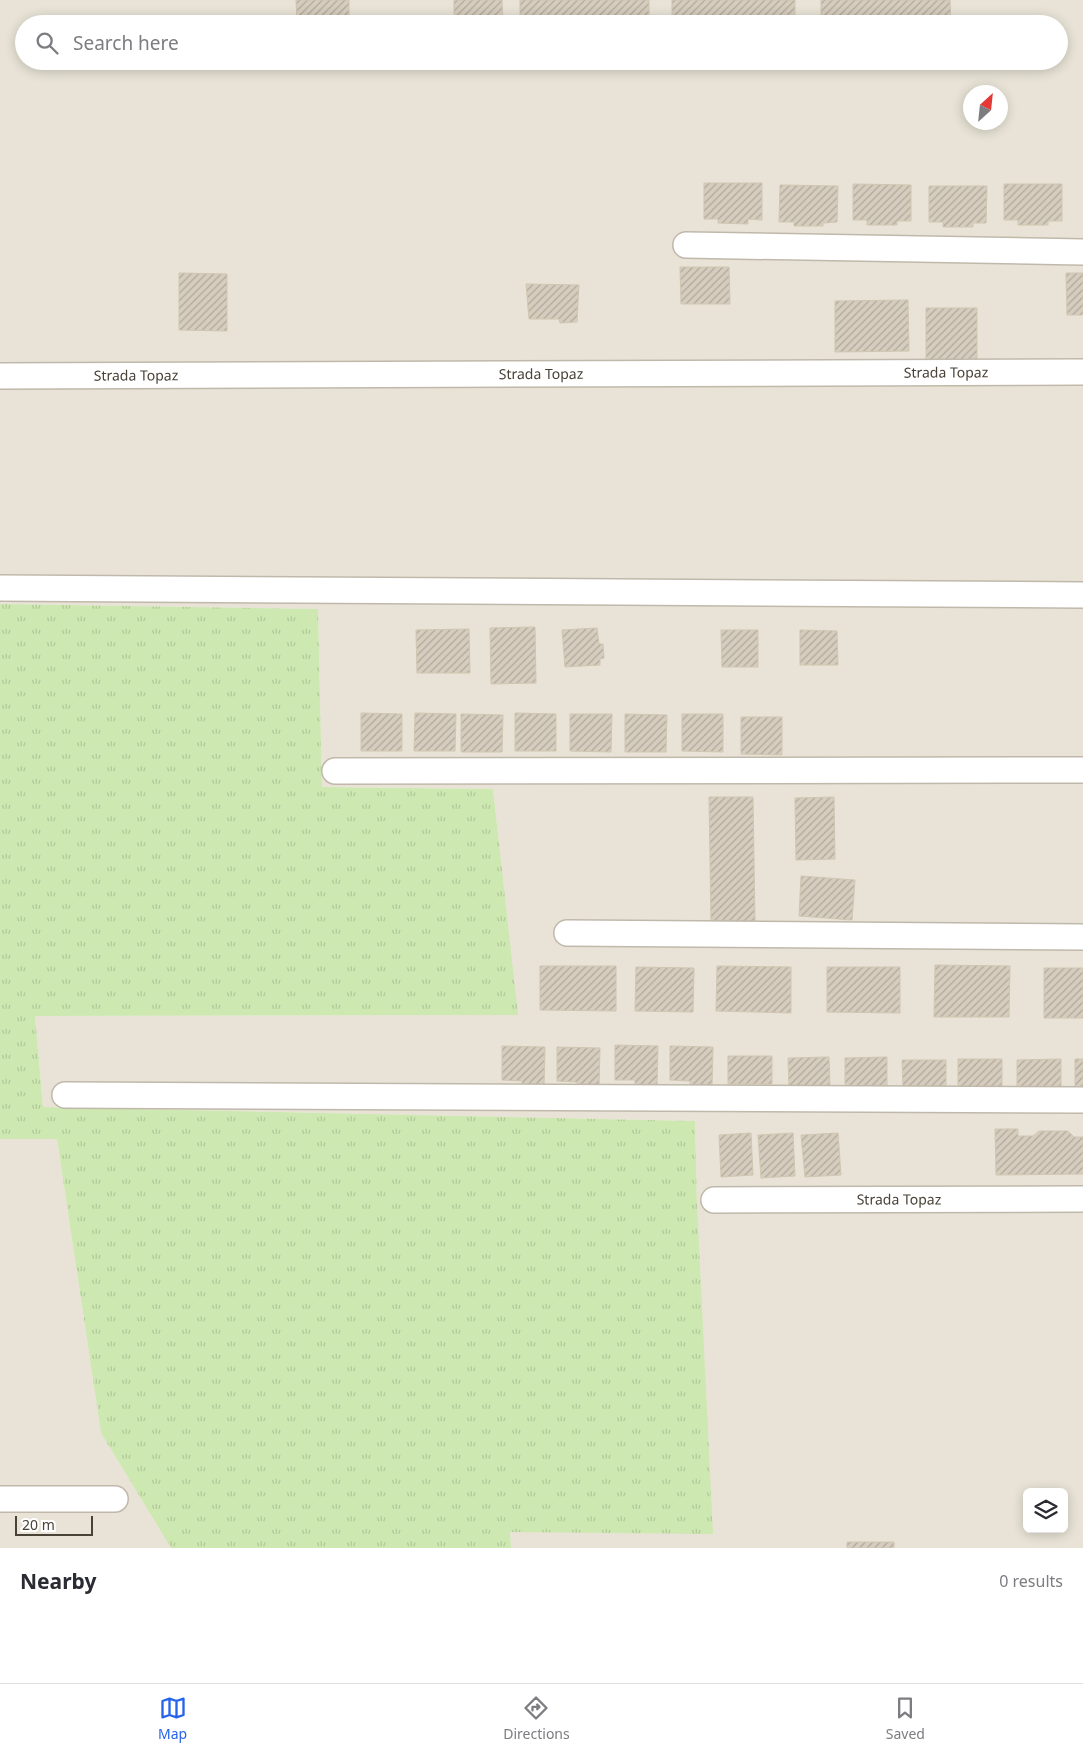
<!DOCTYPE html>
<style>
body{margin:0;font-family:"Noto Sans",sans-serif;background:#f2f2f3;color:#2b2b33}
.controls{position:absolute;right:15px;bottom:15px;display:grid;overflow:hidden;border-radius:8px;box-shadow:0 2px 12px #0003}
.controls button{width:45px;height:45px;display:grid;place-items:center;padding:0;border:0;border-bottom:1px solid #e1e1e2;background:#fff;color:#2b2b33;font:25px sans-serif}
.compass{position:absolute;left:963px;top:85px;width:45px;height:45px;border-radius:50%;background:#fff;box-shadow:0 2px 12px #0003;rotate:27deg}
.scale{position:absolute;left:15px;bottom:12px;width:78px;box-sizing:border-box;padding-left:5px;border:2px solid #484237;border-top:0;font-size:14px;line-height:18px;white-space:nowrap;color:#484237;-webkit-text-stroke:4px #fff;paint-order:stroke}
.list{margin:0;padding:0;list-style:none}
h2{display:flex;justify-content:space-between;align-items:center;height:65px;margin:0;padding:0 20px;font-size:21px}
h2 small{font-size:16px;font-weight:400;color:#7c7c81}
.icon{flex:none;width:28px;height:28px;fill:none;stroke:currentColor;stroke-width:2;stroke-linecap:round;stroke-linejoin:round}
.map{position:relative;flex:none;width:1083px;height:1548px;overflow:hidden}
.search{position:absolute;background:#fff;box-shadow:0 2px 12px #0003;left:15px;right:15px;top:15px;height:55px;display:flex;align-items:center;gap:12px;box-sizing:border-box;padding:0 18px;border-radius:28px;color:#7c7c81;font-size:19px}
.sheet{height:135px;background:#fff}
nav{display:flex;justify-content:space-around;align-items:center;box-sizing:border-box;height:70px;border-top:1px solid #e1e1e2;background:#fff;font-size:14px;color:#7c7c81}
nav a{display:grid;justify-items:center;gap:2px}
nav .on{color:#2563eb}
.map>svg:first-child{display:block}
</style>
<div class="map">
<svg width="1083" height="1548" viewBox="0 0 1083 1548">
<defs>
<pattern id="grass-tufts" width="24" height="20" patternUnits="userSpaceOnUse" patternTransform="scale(1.25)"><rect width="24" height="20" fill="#cde8b1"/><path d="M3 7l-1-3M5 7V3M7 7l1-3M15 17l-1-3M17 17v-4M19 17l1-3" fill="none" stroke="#b2c899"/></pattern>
<pattern id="building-hatch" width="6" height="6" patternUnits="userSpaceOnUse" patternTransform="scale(1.25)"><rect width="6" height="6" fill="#d6cdbe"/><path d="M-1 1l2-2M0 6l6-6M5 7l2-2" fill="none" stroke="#b0a89b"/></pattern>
</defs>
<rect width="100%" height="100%" fill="#f4f1e8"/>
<path fill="#e8e3d6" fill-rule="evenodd" d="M0 0H1083V1548H511L510 1532 697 1205 695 1121 43 1107 35 1016 517 1015 493 789 322 787 318 609 0 604ZM24 24H1059V61H24ZM970 92H1000V122H970ZM1027 1492H1064V1529H1027Z
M0 1139H57L101 1433 171 1548H0Z"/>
<path fill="url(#grass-tufts)" d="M0 604 318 609 322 787 493 789 518 1015 35 1016 43 1107 695 1121 697 1205 713 1534 510 1532 511 1548H171L101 1433 57 1139H0Z"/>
<path fill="url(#building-hatch)" stroke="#d1c6b1" d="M296 0H349V24H297Z
M454 0H502L503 24H454Z
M520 0H649V24H520Z
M672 0H795V24H672Z
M821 0H950L951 24H821Z
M704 183H762V220L748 219V224L718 223V219H704Z
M853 184 911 185V221H897V225H867V220H853Z
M1004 184H1062V221H1048V225H1018V220H1004Z
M780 185 838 186 837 222 823 223V226H794V222H779Z
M929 186H987L986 223H973V227H943V222H929Z
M680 267H729L730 304H681Z
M179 273 227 274V331L179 330Z
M1066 273H1083V315H1067Z
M526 284 579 285 577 322 560 323 559 319H529Z
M908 300 909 351 835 352V301Z
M926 308H977V362L926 361Z
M535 627 536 683 491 684 490 628Z
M597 628 599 644H603L604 658 600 659V665L565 667 562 630Z
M469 629 470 673H417L416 630Z
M721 630H758V667H722Z
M800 630 837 631 838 665H800Z
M361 713 402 714V751H361Z
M415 713 456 714 455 751H414Z
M515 713 556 714V751H515Z
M461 714 503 715 502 752H461Z
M570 714H612L611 752 570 751Z
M625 714 667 715 666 752H625Z
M682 714H723V752L682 751Z
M741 717H782V755L741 754Z
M709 797H753L755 921 711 922Z
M834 797 835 859 796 860 795 798Z
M801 876 855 880 852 920 799 916Z
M935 965 1010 966 1009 1017H934Z
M540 966H616V1011L540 1010Z
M717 966 791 967V1013L716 1011Z
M636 967 694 968 693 1012 635 1011Z
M827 967H900V1013L827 1012Z
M1044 968H1083V1018H1044Z
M615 1045 658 1046 657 1086H635V1080H615Z
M502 1046 545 1047 544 1086H522V1081L502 1080Z
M670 1046 713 1047 712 1087 690 1086V1081L670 1080Z
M557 1047 600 1048 599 1087H577V1082L557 1081Z
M728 1056H772V1084H728Z
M829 1057 830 1087 789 1088 788 1058Z
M887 1057V1088L845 1089V1058Z
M958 1059H1002V1088H958Z
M1061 1059V1088H1017V1060Z
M1075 1059H1083V1088H1075Z
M902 1060H946V1089H903Z
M995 1129H1018V1136H1033L1039 1131H1068L1074 1137H1083V1174L996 1175Z
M751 1133 753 1175 721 1177 719 1135Z
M793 1133 795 1176 761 1178 758 1135Z
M838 1133 841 1175 805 1177 801 1135Z
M847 1542H894V1548H847Z"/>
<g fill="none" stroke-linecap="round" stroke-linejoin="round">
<defs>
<g id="minor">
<path d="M686 245 1083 252"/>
<path id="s1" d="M0 376 1083 372"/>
<path d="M0 588 1083 595"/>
<path d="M335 771 1083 770"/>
<path d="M567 933 1083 937"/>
<path d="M65 1095 1083 1100"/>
<path id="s2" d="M714 1200 1083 1199"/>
<path d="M0 1499H115"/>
</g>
</defs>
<use href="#minor" stroke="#c0b9ab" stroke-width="28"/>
<use href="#minor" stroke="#fff" stroke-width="25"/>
</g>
<g text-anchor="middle" stroke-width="4" stroke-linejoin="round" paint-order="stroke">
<g font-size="14" fill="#484237" stroke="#fff">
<text dy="5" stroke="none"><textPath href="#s1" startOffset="946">Strada Topaz</textPath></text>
<text dy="5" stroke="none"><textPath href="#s1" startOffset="541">Strada Topaz</textPath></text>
<text dy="5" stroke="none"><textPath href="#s1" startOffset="136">Strada Topaz</textPath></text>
<text dy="5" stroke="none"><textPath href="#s2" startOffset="185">Strada Topaz</textPath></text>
</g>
</g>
</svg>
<div class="controls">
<button><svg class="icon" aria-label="layers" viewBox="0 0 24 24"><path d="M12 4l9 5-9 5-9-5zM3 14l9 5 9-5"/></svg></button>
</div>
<svg class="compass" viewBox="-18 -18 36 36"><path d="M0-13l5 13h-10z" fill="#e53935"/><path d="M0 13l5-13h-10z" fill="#7c7c81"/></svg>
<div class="scale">20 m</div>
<div class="search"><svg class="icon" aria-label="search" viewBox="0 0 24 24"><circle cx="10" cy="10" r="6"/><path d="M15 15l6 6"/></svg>Search here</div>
</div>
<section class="sheet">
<h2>Nearby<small>0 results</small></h2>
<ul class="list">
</ul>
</section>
<nav>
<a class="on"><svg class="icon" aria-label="map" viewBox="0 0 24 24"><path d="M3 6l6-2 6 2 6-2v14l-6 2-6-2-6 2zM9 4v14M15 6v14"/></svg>Map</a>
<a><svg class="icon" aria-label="directions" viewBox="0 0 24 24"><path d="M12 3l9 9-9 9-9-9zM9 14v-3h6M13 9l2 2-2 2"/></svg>Directions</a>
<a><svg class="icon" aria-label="saved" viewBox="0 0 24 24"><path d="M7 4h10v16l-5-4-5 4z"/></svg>Saved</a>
</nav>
